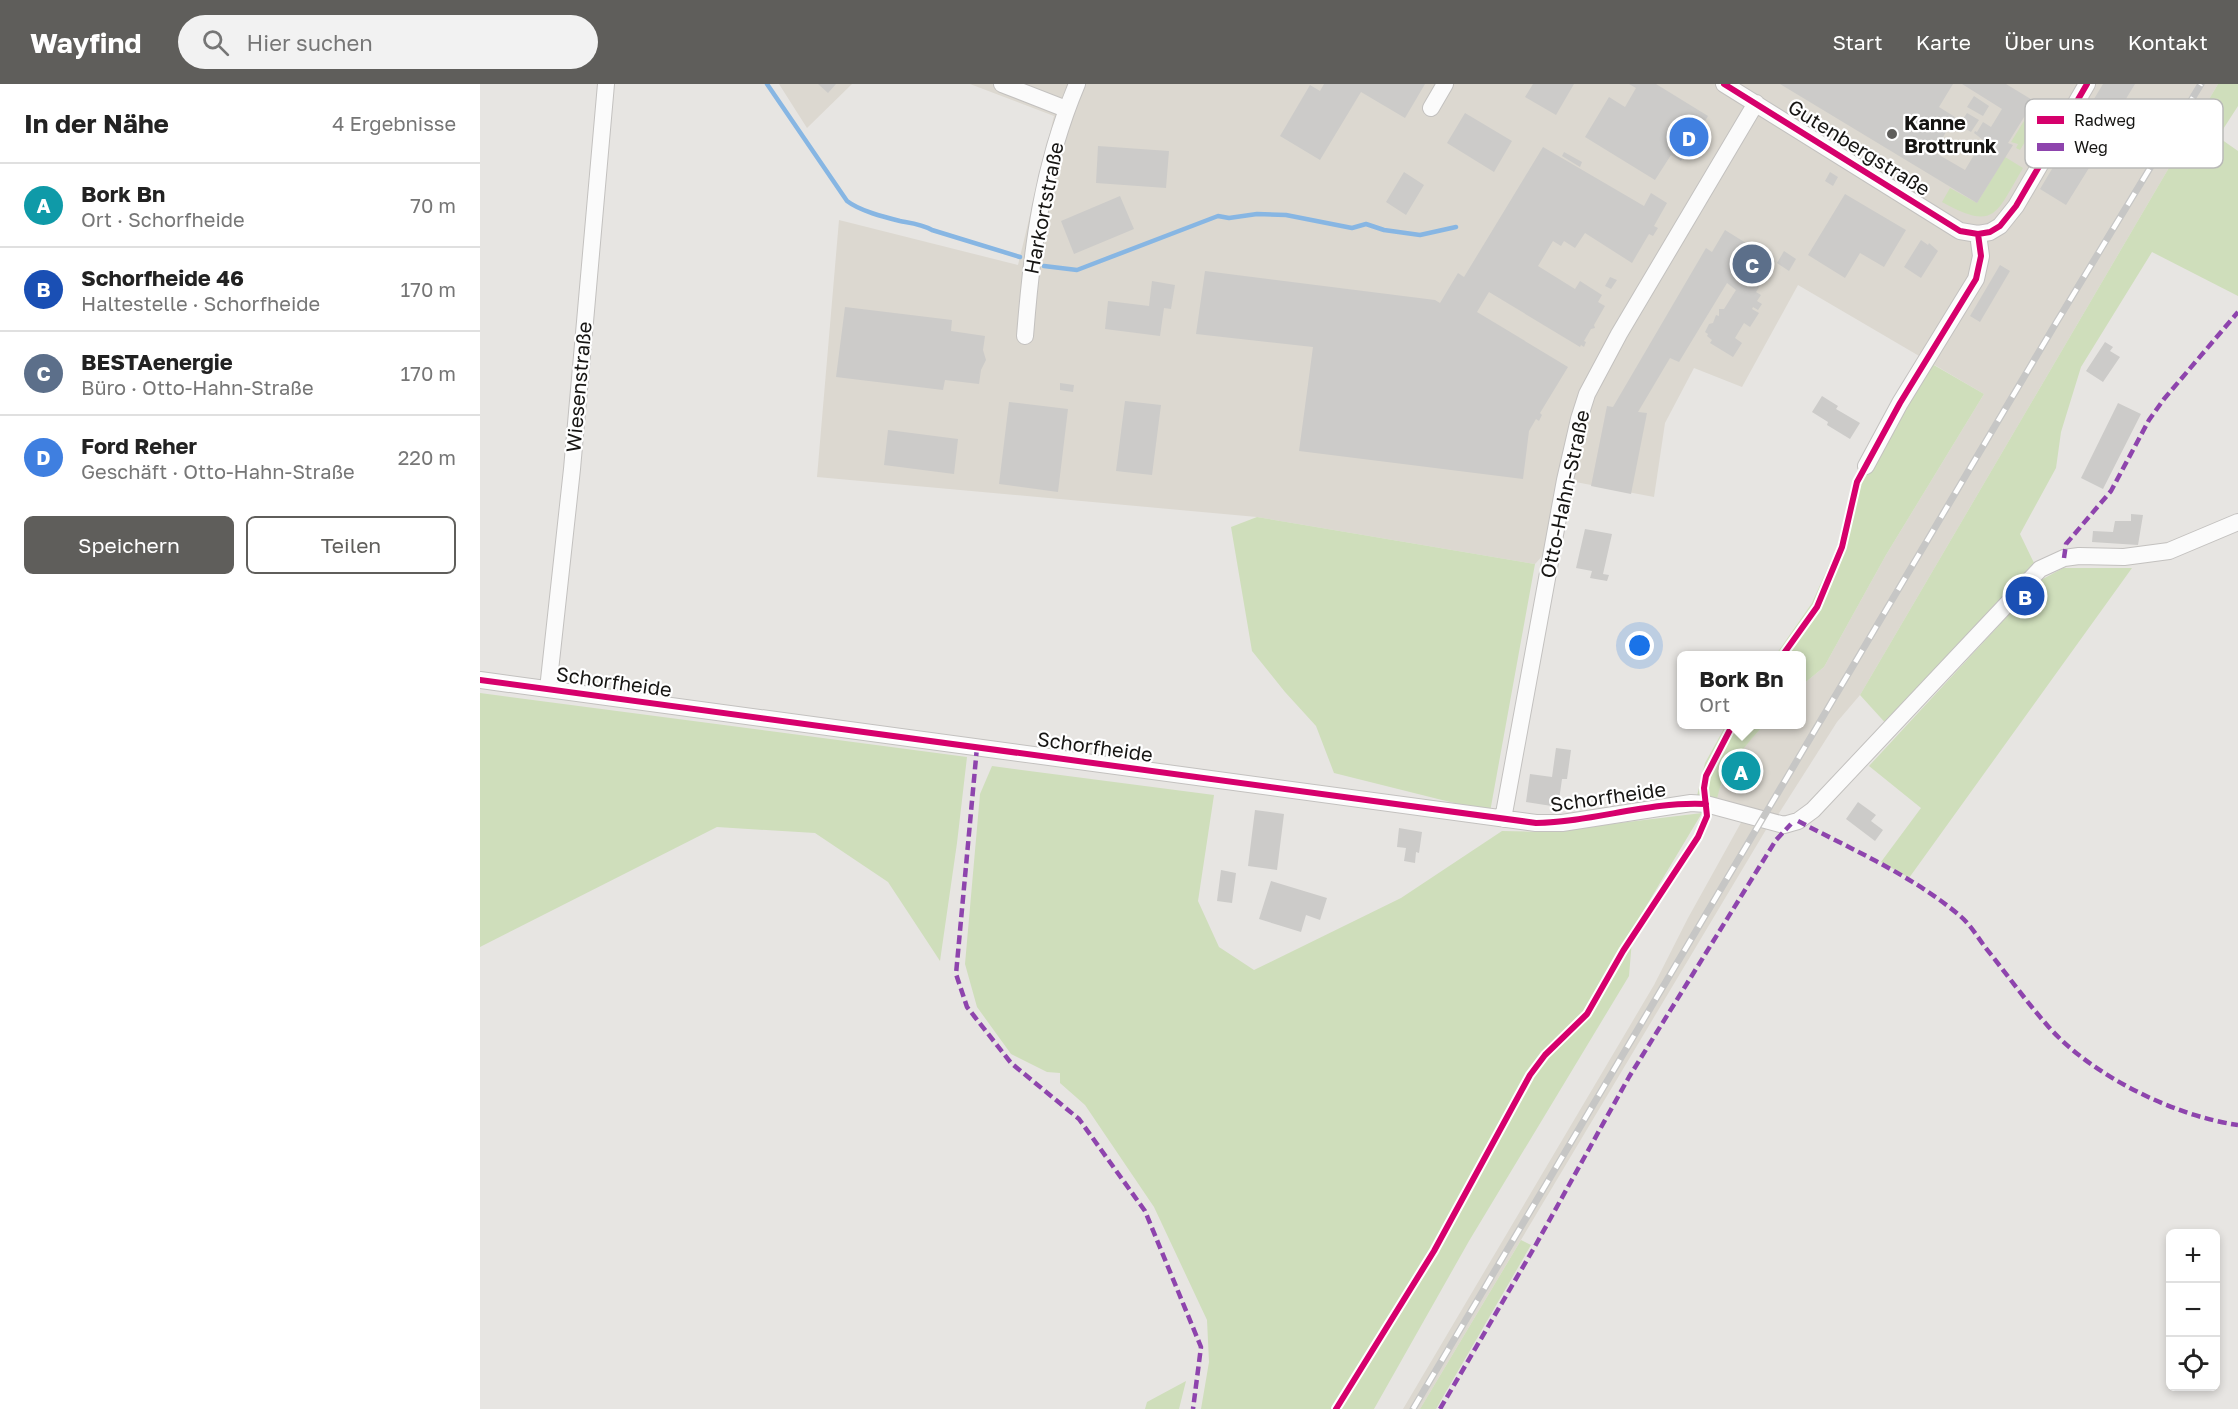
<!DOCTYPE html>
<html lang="de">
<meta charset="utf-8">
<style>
body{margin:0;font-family:"Golos Text",sans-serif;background:#f2f2f2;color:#222}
.controls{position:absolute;right:18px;bottom:18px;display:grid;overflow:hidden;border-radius:9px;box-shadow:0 3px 9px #0003}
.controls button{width:54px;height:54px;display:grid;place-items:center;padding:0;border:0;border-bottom:2px solid #e0e0e0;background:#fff;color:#222;font:30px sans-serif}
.you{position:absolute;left:1160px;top:562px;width:21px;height:21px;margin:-15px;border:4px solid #fff;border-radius:50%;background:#1a73e8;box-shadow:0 0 0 9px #1a73e833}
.badge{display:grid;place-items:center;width:39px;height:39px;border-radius:50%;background:#5f5e5b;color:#fff;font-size:20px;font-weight:700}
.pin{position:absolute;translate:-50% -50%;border:3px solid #fff;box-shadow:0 2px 6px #0006}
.popup{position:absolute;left:1197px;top:567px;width:129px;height:78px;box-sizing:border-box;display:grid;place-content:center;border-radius:9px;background:#fff;filter:drop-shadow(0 2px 4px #0005);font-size:20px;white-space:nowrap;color:#767676}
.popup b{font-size:22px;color:#222}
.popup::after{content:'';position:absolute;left:50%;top:100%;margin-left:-12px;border:12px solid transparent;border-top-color:#fff}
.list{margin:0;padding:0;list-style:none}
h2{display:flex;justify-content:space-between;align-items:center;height:78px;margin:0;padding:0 24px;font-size:26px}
h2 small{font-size:20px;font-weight:400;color:#767676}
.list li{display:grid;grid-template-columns:39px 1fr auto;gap:18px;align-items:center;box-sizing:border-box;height:84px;padding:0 24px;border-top:2px solid #e0e0e0}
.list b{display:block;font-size:22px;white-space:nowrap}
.list p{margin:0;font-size:20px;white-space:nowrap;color:#767676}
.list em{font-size:20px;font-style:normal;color:#767676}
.actions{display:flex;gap:12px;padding:18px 24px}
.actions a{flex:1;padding:14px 0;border:2px solid #5f5e5b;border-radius:9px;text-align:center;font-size:21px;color:#5f5e5b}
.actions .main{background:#5f5e5b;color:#fff}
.icon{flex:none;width:33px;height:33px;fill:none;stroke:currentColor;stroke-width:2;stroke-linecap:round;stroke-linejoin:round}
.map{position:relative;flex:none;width:1758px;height:1325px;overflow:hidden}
header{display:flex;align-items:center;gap:36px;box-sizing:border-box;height:84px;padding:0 30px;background:#5f5e5b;color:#fff}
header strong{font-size:28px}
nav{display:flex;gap:33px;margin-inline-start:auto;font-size:21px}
.search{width:420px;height:54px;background:#f2f2f2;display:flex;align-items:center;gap:15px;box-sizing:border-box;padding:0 21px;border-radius:33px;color:#767676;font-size:22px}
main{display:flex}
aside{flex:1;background:#fff}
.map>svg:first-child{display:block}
</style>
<header>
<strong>Wayfind</strong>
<div class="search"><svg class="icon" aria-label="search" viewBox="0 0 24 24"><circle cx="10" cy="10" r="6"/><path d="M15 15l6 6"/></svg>Hier suchen</div>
<nav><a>Start</a><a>Karte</a><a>Über uns</a><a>Kontakt</a></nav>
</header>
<main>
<aside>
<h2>In der Nähe<small>4 Ergebnisse</small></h2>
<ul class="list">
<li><span class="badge" style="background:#0f9aa8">A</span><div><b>Bork Bn</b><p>Ort · Schorfheide</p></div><em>70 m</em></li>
<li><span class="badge" style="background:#1a4fb4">B</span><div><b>Schorfheide 46</b><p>Haltestelle · Schorfheide</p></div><em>170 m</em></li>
<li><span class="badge" style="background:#5c6f8a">C</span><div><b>BESTAenergie</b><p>Büro · Otto-Hahn-Straße</p></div><em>170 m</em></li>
<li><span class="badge" style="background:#3f7fe0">D</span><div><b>Ford Reher</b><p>Geschäft · Otto-Hahn-Straße</p></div><em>220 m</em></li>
</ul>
<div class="actions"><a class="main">Speichern</a><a>Teilen</a></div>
</aside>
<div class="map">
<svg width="1758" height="1325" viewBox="0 0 1758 1325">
<rect width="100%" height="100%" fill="#e7e5e2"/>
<path fill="#dcd8d0" d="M299 0H372L327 44Z
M490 0H1738L1380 611 1357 638 1296 734 1237 717 1238 707 1262 665 1284 641 1321 640V602L1344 583 1406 471 1504 310 1318 201 1262 303 1214 284 1185 339 1174 413 1085 396 1074 459 1055 480 777 433 337 393 359 136 538 181 574 32Z
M1263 735 1287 744 940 1325H923L1174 901 1208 834Z"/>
<path fill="#cfdebb" d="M1738 0H1758V22L1738 53 1758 67V212L1672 168 1601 283 1581 348 1576 384 1540 450 1554 479 1410 644 1380 611Z
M1557 16 1567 22 1540 66 1536 64 1538 60 1531 58Z
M1525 73 1543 84C1516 129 1516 148 1462 118L1470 104 1497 119Z
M1440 273 1504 310 1406 471 1344 583 1321 602V572H1295L1332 519 1357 463 1373 399Z
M777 433 1055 480 1010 728 854 689 836 642 805 608 772 567 751 443Z
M1583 484H1652L1429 794 1401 778 1441 724 1389 682 1561 496Z
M0 609 487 673 477 759 460 877 408 798 335 749 237 743 0 863Z
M1246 641H1284C1266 661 1240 689 1237 717L1216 716 1225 679Z
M512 682 734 711 718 817 739 863 774 886 921 814 1022 747 1065 748 1222 729 1153 844 1149 892 989 1157 894 1325H721L729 1278 727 1236 674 1123 605 1021 580 999V989L567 988 531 970 497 923 485 880 500 710Z
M1041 1156 1051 1161 956 1325H940Z
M706 1297 699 1325H665L667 1318Z"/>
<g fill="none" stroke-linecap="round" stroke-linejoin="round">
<path stroke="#87b6e3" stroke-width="4.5" d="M287 0 367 117C380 127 404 133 420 137 431 139 442 140 452 146L540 173
M564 182 597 186 738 132 749 134 777 130 806 131 872 144 886 140 904 146 940 151 976 143"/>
</g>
<path fill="#cccbc9" d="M338 0H356L348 9Z
M844 0H945L925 34 881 8 840 76 800 52 830 1 840 7Z
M1053 0H1094L1076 31 1045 13Z
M1149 0H1176L1228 32 1222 42 1224 44 1222 48 1219 47 1201 77 1191 71 1175 96 1105 53 1129 13 1145 23 1156 4Z
M1300 0H1473L1459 23 1475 33 1454 68 1485 86 1503 56 1494 49 1495 47 1497 48 1503 38 1511 43 1522 25 1482 0H1526L1554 17 1528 59 1533 61 1497 119Z
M1623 0H1655L1641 23 1634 19 1611 57 1622 63 1586 121 1560 105Z
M1494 12 1509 22 1503 32 1487 23Z
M985 29 1032 57 1014 88 967 59Z
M1487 29 1499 36 1491 48 1479 41Z
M618 62 689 67 686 104 616 99Z
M1063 63 1164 122 1171 109 1187 119 1174 142 1178 144 1173 152 1169 150 1152 179 1105 149 1095 164 1084 157 1081 162 1073 157 1058 182 1095 205 1100 197 1122 211 1118 218 1125 222 1114 241 1115 244 1111 245 1104 257 1106 258 1104 263 1101 261 1100 263 1009 208 997 228 1088 283 1060 329 1062 331 1059 337 1056 335 1049 347 1043 395 819 367 833 263 716 250 725 187 955 216 960 219 978 189 984 193Z
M1084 68 1102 78 1100 83 1082 72Z
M924 88 944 101 926 131 906 118Z
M1350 88 1358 93 1353 102 1345 97Z
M1365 110 1426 146 1404 183 1380 169 1365 194 1328 171Z
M640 112 654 145 594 170 581 137Z
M1245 146 1295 177 1276 208 1281 211 1277 217 1282 220 1278 226 1273 223 1272 225 1279 229 1270 243 1264 239 1255 254 1262 259 1253 273 1230 259 1232 256 1227 252 1228 250 1225 248 1229 240 1233 239 1236 231 1239 232V225H1244L1256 206 1247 199 1199 278 1190 274 1158 328 1167 329 1151 410 1111 402 1127 322 1133 323 1226 164 1232 168Z
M1441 156 1448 161 1449 159 1458 167 1441 194 1424 183Z
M1304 167 1316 175 1309 187 1297 179Z
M1520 181 1530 187 1500 238 1490 232Z
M1130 193 1137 196 1131 205 1125 202Z
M672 197 695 201 691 225 684 224 680 252 625 245 628 217 669 222Z
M365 223 472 236 471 247 505 252 503 266 506 276 501 286 499 300 465 296 463 306 356 293Z
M1625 258 1633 263 1630 267 1640 273 1623 298 1606 287Z
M580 299 594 301 593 308 580 306Z
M1342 312 1358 322 1356 325 1380 339 1370 355 1347 341 1348 338 1332 328Z
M645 317 681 321 672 391 636 387Z
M529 318 588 325 578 408 519 400Z
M1638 319 1661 330 1623 405 1601 394Z
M408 346 478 355 474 390 404 381Z
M1651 430 1663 431 1658 461 1612 458 1613 447 1633 448 1635 437H1651Z
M1105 445 1132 450 1123 490 1129 491 1127 497 1110 494 1112 487 1096 484Z
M1076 664 1091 666 1087 695H1082L1078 723 1046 718 1050 690 1072 693Z
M1263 674 1271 679 1259 699 1251 695Z
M1378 718 1396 731 1391 737 1403 746 1395 757 1366 735Z
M775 726 804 730 797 786 768 782Z
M919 744 942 748 939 769 936 768 935 779 924 777 926 764 917 763Z
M741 786 756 789 752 819 737 817Z
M791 797 847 814 840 836 826 831 821 848 779 835Z"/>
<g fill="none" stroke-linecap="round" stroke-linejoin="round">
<defs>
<path id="minor" d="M522 0 586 25
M1244 0 1480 147 1498 150 1510 148 1520 142 1536 122 1607 0
M951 24 965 0
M545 252C552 163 562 83 597 0
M1386 382 1420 319 1496 195 1501 172 1498 150
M0 596 1056 739H1082L1211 719 1226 720 1304 741 1318 737 1333 726 1560 485 1584 474 1599 472 1644 473 1689 467 1758 438
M68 605 92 385 126 0
M1023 735 1085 396 1099 335 1107 310 1139 250 1276 19"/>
</defs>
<use href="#minor" stroke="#c3c1bf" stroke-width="18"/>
<use href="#minor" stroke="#fbfbfb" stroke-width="16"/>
<defs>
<path id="rail" d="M933 1325 1576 239 1721 0"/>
</defs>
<use href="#rail" stroke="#c6c6c5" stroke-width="7"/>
<use href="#rail" stroke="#fff" stroke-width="4.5" stroke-dasharray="14" stroke-linecap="butt"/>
<path stroke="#8e44ad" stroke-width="4.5" stroke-dasharray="9 4.5" stroke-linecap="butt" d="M1584 474 1586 460 1631 407 1669 336 1684 315 1758 228
M497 663 476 890 487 923 531 979 599 1035 665 1127 721 1263 713 1325
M1318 737C1371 765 1433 792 1479 831 1489 839 1497 852 1505 863 1526 889 1545 916 1567 941 1610 991 1694 1032 1758 1041
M960 1325 1054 1164 1149 993 1296 756 1311 740"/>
<defs>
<path id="cycleway" d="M1244 0 1480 147 1498 150 1510 148 1520 142 1536 122 1607 0
M1302 572 1337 523 1362 463 1377 398 1420 319 1496 195 1501 172 1498 150
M0 596 1056 739C1113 738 1169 717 1226 720
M856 1325 954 1167 1050 991 1065 971 1107 930 1143 867 1218 753 1227 732 1224 704 1226 692 1253 640"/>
</defs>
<use href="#cycleway" stroke="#fff" stroke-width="10"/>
<use href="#cycleway" stroke="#d6006c" stroke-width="6"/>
</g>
<circle fill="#5f5e5b" stroke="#fff" stroke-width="2" cx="1412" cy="50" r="6"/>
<g text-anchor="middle" stroke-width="4.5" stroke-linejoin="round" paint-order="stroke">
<g font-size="20" font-weight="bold" fill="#161513" stroke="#fff" text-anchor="start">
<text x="1424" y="46">Kanne<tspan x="1424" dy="23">Brottrunk</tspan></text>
</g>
<g font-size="20" fill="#161513" stroke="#fff">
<text transform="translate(1379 64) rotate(32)" y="7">Gutenbergstraße</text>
<text transform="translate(564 124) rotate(-79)" y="7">Harkortstraße</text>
<text transform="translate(99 303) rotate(-85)" y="7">Wiesenstraße</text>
<text transform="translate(1085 410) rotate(-78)" y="7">Otto-Hahn-Straße</text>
<text transform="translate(134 598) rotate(8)" y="7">Schorfheide</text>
<text transform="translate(615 663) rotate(8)" y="7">Schorfheide</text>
<text transform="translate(1128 713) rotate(-8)" y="7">Schorfheide</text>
</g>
</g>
<rect x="1545" y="15" width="198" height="69" rx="9" fill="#fff" stroke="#b9b9b8" stroke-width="1.5"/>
<rect x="1557" y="32" width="27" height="8" fill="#d6006c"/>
<rect x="1557" y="59" width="27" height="8" fill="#8e44ad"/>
<g font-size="16" fill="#161513">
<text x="1594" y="42">Radweg</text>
<text x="1594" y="69">Weg</text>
</g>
</svg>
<div class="controls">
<button>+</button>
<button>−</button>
<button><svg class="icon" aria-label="locate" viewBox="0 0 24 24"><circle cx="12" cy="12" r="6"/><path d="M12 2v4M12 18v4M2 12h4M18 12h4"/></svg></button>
</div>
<div class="you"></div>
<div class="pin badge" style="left:1261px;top:687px;background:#0f9aa8">A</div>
<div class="popup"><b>Bork Bn</b>Ort</div>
<div class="pin badge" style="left:1545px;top:512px;background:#1a4fb4">B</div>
<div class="pin badge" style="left:1272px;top:180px;background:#5c6f8a">C</div>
<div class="pin badge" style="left:1209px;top:53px;background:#3f7fe0">D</div>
</div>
</main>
